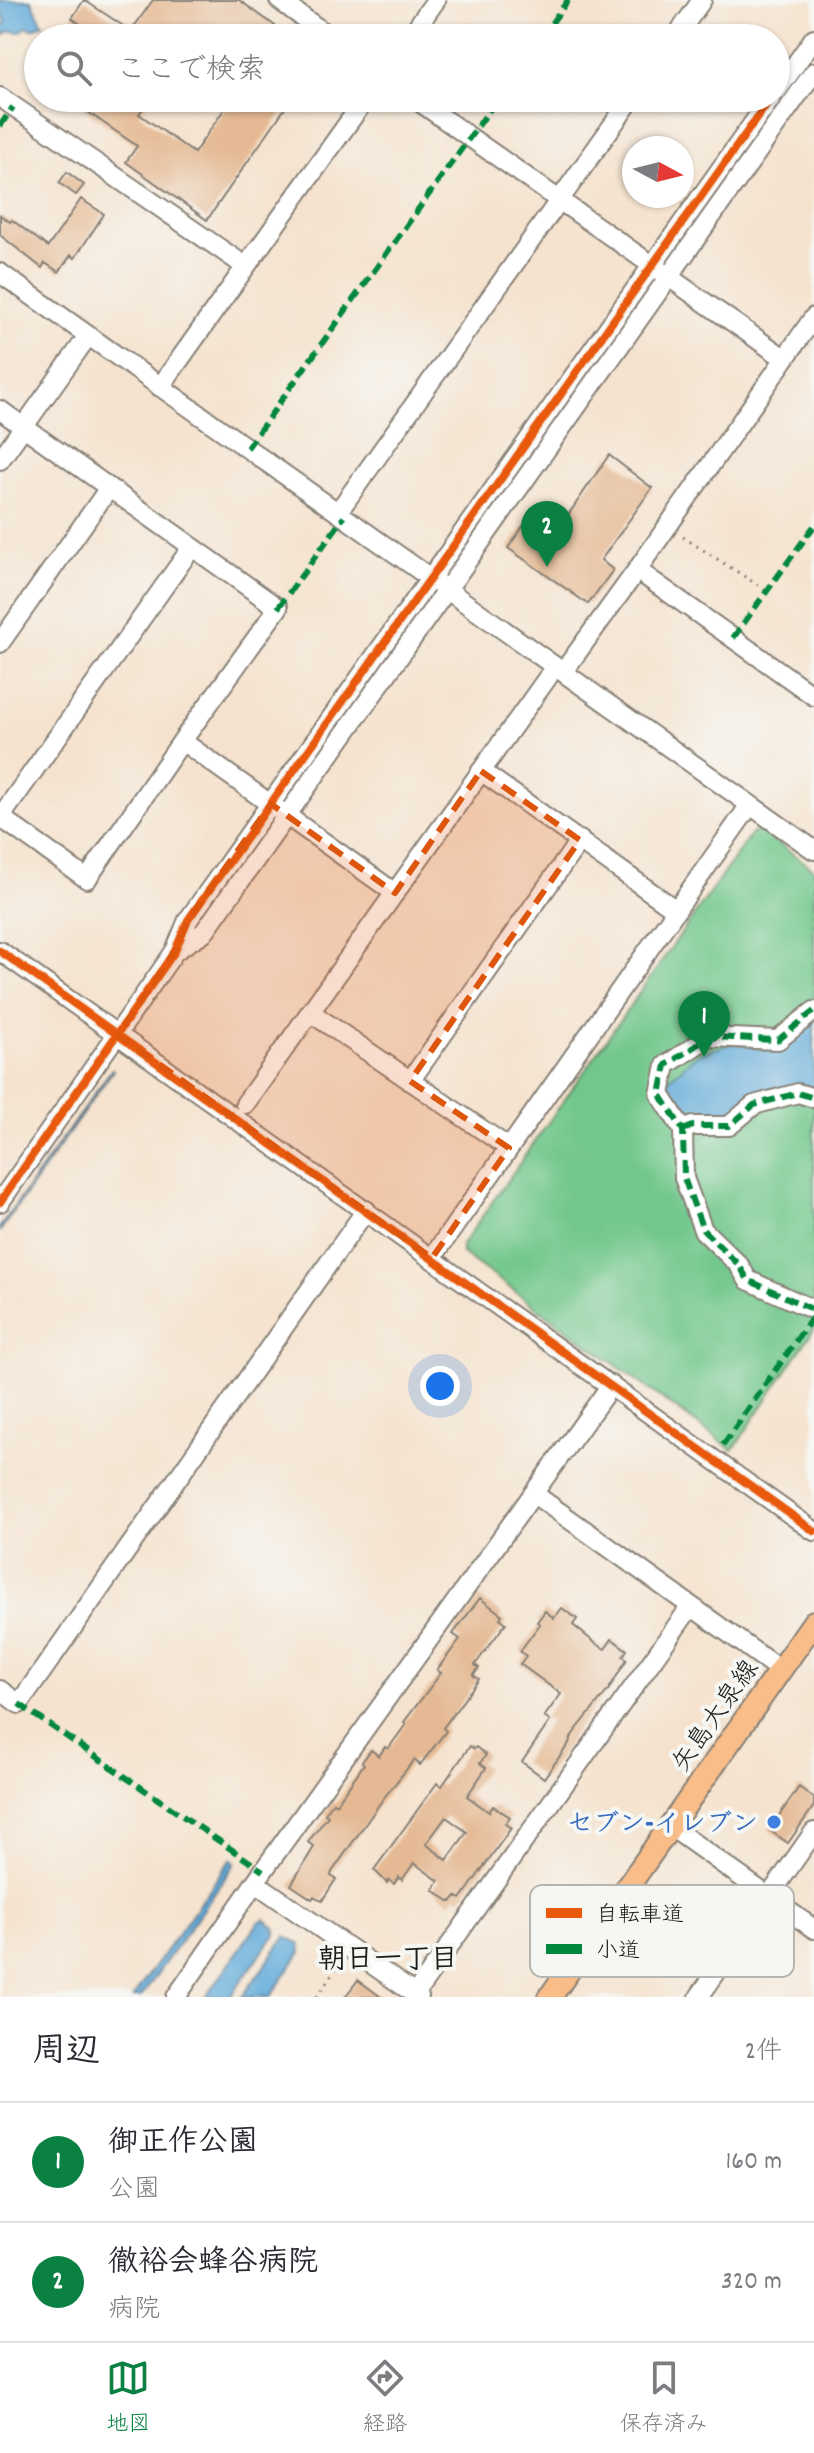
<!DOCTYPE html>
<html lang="ja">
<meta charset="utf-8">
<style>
body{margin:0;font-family:Dekko,"Klee One",sans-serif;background:#f2f2f3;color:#2b2b33}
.compass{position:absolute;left:622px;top:136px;width:72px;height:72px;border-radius:50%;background:#fff;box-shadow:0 2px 6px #0004;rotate:97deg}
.you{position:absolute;left:440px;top:1386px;width:28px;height:28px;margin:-20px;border:6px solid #fff;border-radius:50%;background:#1a73e8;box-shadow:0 0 0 12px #1a73e833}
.badge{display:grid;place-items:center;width:52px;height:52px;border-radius:50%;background:#0b8043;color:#fff;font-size:26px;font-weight:700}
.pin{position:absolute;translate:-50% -66px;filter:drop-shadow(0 2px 4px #0008)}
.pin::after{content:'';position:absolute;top:42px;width:28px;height:24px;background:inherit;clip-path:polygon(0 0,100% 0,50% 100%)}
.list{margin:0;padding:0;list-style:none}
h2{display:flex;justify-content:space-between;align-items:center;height:104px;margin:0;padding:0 32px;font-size:34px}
h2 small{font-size:26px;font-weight:400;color:#7c7c81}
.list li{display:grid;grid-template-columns:52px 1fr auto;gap:24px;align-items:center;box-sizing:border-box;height:120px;padding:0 32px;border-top:2px solid #e1e1e2}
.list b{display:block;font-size:30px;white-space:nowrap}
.list p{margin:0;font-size:26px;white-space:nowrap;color:#7c7c81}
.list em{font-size:26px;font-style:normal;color:#7c7c81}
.icon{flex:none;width:44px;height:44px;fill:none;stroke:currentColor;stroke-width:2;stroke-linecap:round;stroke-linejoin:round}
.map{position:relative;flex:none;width:814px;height:1997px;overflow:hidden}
.search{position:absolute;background:#fff;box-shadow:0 2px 6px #0004;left:24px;right:24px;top:24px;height:88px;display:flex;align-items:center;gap:20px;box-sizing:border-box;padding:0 28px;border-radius:44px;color:#7c7c81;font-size:30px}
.sheet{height:344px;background:#fff}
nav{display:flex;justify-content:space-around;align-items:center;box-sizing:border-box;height:112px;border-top:2px solid #e1e1e2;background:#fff;font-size:22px;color:#7c7c81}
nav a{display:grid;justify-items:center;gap:4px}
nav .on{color:#0b8043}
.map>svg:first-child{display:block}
</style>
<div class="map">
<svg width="814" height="1997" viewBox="0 0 814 1997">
<rect width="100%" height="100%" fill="#f6f6f2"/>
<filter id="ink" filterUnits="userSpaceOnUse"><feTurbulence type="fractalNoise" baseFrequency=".0125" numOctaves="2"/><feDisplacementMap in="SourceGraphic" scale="16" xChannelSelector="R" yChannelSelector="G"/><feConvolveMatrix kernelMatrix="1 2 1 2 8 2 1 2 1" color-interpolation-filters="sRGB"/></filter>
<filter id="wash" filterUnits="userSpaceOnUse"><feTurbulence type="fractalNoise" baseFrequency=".006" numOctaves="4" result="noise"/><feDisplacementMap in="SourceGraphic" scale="32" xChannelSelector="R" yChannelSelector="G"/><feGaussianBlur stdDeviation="1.8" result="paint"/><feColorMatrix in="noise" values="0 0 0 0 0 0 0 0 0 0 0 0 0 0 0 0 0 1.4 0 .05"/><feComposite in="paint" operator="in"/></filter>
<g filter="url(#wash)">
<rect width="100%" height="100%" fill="#f5e3cf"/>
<path fill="#72c78c" stroke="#477254" stroke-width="2" d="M761 831 814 869V1329L733 1450 462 1253V1245L752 833Z"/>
<path fill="#62abd9" stroke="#3f647a" stroke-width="2" d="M0 0H31L43 24 33 29 27 27 20 32 9 31 2 37 0 36V28L6 22 0 8Z
M814 1017V1091L727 1119 696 1116 669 1089 668 1080 698 1054 735 1043 766 1050 791 1041Z
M112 1069 113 1070 0 1231V1227Z
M231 1859 235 1863 141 1997H133Z
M264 1919 275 1927 276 1933 230 1997H206L258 1923Z
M286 1936 300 1944 301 1952 270 1997H242Z"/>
<g id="blocks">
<path fill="#e5b993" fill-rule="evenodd" d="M84 0 131 31 153 0H239L292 38H100L72 18Z
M89 98H150L139 114 194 153 225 108 211 98H292L207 220 126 162 137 146 82 108Z
M67 172 84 185 76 195 59 183Z
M81 199 104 214 75 258 71 255 59 272 45 263 42 268 0 235V215L10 222 12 220 48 247Z
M609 455 652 488 601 560 613 570 588 604 508 548 524 525 536 535 554 512 566 518Z
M480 1598 502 1615 500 1618 506 1623 475 1665 479 1668 473 1675 479 1679 443 1728 446 1731 420 1765 414 1760 383 1799 332 1872 331 1876 336 1879 322 1901 314 1896 312 1899 291 1885 314 1847 308 1842 328 1816 325 1814 333 1802 336 1804 364 1764 362 1762 371 1750 379 1756 385 1747 388 1749 406 1724 404 1722 441 1673 437 1670 460 1639 453 1634Z
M562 1608 577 1619 573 1625 595 1643 605 1649 612 1639 627 1650 623 1656 627 1659 609 1689 573 1734 568 1745 544 1778 522 1762 550 1721 544 1717 561 1694 520 1664 526 1656 520 1651 540 1624 537 1622 545 1611 554 1618Z
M470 1746 474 1749 476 1747 486 1755 480 1763 486 1768 467 1796 489 1812 493 1806 510 1817 505 1824 511 1828 461 1899 456 1896 451 1902 433 1890 439 1881 414 1863 402 1880 399 1877 394 1884 389 1880 387 1883 374 1870 437 1783 442 1786ZM446 1817 467 1832 447 1860 426 1844Z
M799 1787 814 1798V1806L788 1843 769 1830Z
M358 1980 381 1997H345Z"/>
</g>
</g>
<g filter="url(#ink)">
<use href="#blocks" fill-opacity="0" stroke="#888076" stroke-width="2"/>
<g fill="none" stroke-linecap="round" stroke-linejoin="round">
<defs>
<path id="minor" d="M279 0 331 38
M409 38 436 0
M675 38 702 0
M776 92 814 38
M0 97 245 266
M414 98 784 358
M0 273 814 850
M160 387 366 98
M0 410 278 608 182 741 87 879 0 817
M0 460 88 336
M338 512 632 98
M637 570 814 696
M0 643 109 488
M563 672 637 570 814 317
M182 741 395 893
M481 771 676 910
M0 818 192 547
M0 951 814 1531
M175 951 204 932 814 72
M814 1011 778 1040 709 1037 666 1065 660 1094 683 1130 684 1178 703 1230 739 1265 748 1280 814 1310
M310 1012 509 1148
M410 1081 580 840
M245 1104 548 677
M683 1130 693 1126H729L754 1105 798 1093 814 1098
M0 1202 175 951 188 920 771 98
M432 1258 750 805
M534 1494 691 1606
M0 1690 19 1704 366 1210
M671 1827 814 1929
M256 1883 419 1997
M176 1997 263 1871 611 1385
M413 1997 691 1606 780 1670
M699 1997 814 1832"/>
<path id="major" d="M550 1997 814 1622"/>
</defs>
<use href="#minor" stroke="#888076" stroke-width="22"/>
<use href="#major" stroke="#888076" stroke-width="26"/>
<path stroke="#888076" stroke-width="3" stroke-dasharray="2 6" stroke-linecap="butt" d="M683 537 767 591
M317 1997 339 1964"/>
<use href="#minor" stroke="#fff" stroke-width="18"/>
<use href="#major" stroke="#f8bd89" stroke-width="22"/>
<path stroke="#00873e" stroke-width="6" stroke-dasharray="12 6" stroke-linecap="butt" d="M541 38 568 0
M0 126 13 107
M247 448 498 98
M278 608 344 517
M733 638 814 526
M814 1011 778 1040 709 1037 666 1065 660 1094 683 1130 684 1178 703 1230 739 1265 748 1280 814 1310
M683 1130 693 1126H729L754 1105 798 1093 814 1098
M723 1445 814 1315
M19 1704 263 1871"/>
<defs>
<path id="cycleway" d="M0 951 814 1531
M0 1202 175 951 188 920 771 98"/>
</defs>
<use href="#cycleway" stroke="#f6f6f2" stroke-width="13"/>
<use href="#cycleway" stroke="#e8590c" stroke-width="8"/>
</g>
</g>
<path fill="#de560d" fill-opacity="0.2" stroke="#de560d" stroke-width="6" stroke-dasharray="16 10" stroke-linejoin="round" d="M481 771 580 840 410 1081 509 1148 432 1258 118 1035 175 951 188 920 271 804 395 893Z"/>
<circle fill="#3f7fe0" stroke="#f6f6f2" stroke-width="3" cx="774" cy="1822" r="8"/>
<g text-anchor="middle" stroke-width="8" stroke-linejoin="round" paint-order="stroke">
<g font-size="26" fill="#1c1c1c" stroke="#f6f6f2">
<text transform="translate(714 1715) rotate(-55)" y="9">矢島大泉線</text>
</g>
<g font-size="26" font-weight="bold" fill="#366cbe" stroke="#f6f6f2" text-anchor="end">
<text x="758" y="1831">セブン-イレブン</text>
</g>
<g font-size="28" font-weight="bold" fill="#1c1c1c" stroke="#f6f6f2">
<text x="388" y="1967">朝日一丁目</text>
</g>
</g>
<rect x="530" y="1885" width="264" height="92" rx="12" fill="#f6f6f2" stroke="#b5b5b2" stroke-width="2"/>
<rect x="546" y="1908" width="36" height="10" fill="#e8590c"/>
<rect x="546" y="1944" width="36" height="10" fill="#00873e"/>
<g font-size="22" fill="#1c1c1c">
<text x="596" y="1921">自転車道</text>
<text x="596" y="1957">小道</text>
</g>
</svg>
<svg class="compass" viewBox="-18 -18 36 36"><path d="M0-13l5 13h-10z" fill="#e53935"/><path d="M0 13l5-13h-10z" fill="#7c7c81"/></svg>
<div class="you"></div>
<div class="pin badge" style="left:704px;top:1057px">1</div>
<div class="pin badge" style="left:547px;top:567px">2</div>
<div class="search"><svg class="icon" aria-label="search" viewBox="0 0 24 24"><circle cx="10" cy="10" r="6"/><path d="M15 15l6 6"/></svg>ここで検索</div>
</div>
<section class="sheet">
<h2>周辺<small>2件</small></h2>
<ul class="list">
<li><span class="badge">1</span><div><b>御正作公園</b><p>公園</p></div><em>160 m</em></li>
<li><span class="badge">2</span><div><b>徹裕会蜂谷病院</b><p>病院</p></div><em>320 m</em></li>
</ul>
</section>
<nav>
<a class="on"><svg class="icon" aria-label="map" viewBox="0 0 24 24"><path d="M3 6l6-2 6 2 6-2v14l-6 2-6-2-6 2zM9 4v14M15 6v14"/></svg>地図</a>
<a><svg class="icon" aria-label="directions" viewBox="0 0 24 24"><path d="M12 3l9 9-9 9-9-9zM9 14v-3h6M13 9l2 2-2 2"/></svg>経路</a>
<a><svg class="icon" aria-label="saved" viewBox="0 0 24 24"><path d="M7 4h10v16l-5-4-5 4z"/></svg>保存済み</a>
</nav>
